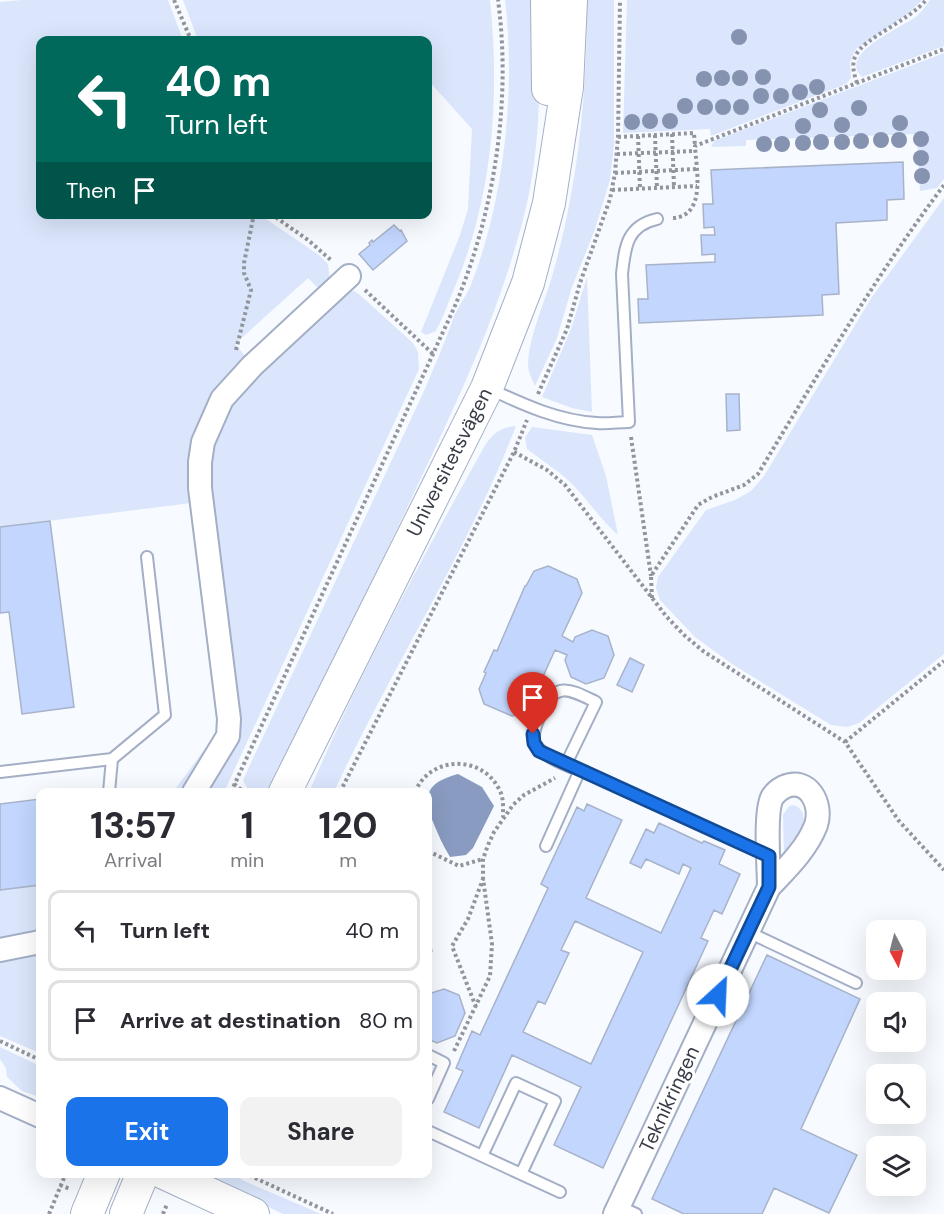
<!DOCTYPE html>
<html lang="en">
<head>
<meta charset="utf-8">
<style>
	:root { --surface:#fff; --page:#f2f2f3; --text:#2b2b33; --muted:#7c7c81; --line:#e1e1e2; --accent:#1a73e8 }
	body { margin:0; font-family:"DM Sans",sans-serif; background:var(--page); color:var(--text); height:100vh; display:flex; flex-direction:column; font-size:22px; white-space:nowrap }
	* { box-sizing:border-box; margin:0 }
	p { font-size:20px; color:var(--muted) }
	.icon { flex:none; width:33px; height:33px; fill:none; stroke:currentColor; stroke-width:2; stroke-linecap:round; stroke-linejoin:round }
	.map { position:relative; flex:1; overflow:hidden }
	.panel { position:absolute; left:36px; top:788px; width:396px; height:390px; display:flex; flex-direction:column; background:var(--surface); border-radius:12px; box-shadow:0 6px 24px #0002 }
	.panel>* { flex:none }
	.banner { position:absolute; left:36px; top:36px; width:396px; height:183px; border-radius:12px; box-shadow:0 6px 24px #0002; background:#00695c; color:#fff; overflow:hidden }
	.needle { width:39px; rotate:173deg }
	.controls { position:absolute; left:866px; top:920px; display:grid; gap:12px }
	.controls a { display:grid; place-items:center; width:60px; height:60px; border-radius:12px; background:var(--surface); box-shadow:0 6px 24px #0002; font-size:30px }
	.pin { position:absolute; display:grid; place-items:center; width:51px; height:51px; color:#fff; margin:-62px -26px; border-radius:50% 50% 50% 0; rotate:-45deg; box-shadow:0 0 6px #0007 }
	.pin .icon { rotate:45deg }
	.me { position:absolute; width:66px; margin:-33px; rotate:25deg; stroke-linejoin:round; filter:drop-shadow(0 0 4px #0008) }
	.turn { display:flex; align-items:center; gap:21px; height:126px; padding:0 30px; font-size:27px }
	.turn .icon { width:78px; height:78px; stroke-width:2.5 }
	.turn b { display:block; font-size:42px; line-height:51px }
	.then { display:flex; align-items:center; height:57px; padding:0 30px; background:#0003; gap:12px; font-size:22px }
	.eta { display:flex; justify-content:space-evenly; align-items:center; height:102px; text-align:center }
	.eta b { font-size:36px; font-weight:700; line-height:42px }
	.primary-button { display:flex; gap:12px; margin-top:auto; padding:12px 30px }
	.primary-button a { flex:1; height:69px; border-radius:12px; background:var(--accent); color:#fff; font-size:24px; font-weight:700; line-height:69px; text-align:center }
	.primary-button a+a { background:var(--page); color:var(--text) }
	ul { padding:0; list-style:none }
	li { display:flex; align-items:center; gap:18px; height:81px; margin:0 12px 9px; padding:0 18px; border:3px solid var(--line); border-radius:12px }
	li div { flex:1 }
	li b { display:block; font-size:22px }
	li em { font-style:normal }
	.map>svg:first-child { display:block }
	.green { fill:#dbe6fc }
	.water { fill:#899bc1 }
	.building { fill:#c2d6fe; stroke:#a8b3c9; stroke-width:1.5; fill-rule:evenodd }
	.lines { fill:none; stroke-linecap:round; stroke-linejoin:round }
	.lane-casing { stroke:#a4afc6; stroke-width:14 }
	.street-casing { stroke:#a4afc6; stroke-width:26 }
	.secondary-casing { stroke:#a4afc6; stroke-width:34 }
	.path { stroke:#92959d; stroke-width:4; stroke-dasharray:3 3; stroke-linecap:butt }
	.lane { stroke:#fff; stroke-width:10 }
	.street { stroke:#fff; stroke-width:22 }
	.secondary { stroke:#fff; stroke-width:32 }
	.tree { fill:#8592b0 }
	.route-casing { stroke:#114b97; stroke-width:15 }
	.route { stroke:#1a73e8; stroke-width:10 }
	.labels { text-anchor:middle; stroke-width:6; stroke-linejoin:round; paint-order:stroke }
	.street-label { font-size:20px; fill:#383c46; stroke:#fff }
</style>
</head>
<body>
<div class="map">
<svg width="944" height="1214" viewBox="0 0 944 1214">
	<rect width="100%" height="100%" fill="#f7faff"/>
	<!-- green -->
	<path class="green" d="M22,0H168L183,40H40V214L260,215L319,255L328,264L330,281L322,292L308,278L235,344L248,359L220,390L191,503L0,527V2Z
		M183,0H490C500,98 493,197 454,289C448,303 443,318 436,331L426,335L421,332L460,235L468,209L472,129L428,80V40H198Z
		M505,0H538C540,68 542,136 527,203C502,311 453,410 406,510C361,604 316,698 271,792H249L243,780L424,391C434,367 445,343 453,319C457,308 465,298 470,287C504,203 516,90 505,0Z
		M587,0H614V145L610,180L594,232L572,287L557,338L535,386C532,379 528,372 528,364C529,338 543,306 551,280C578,189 587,95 587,0Z
		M627,0H922L909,13L856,49L850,63L851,78L846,84L711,136L710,129L623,133Z
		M930,0H944V46L862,77C836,53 905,27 918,15C922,11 926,5 930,0Z
		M944,53V179L937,188L920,191L917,134L746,140V146L711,147L714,141Z
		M944,198V654L859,723L847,727L831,725L732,664L695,637L660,600L656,588L658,577L706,510L735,500L751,491L764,476L872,297Z
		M587,277L592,412L572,408L542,397L571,329Z
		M348,291H354L360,295L413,343L418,352L419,369L224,792H205L226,760L209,474L212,447L225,416L244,389Z
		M516,426C467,553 391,668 334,792H309C360,673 421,560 484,447C492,434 501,427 516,426Z
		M532,427L592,435L606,476L618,535C600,519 588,500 571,483C558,470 542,461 527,449L525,438Z
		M221,727L185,792H173Z
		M794,805C814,814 798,837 792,852L784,855L783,815L789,806Z
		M40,885V932L0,941V890Z
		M40,950V1053L0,1036V957Z
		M0,1047L40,1066V1097L22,1091L7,1077L6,1068L0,1059Z
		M205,1173H233L242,1180L321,1214H283L230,1188Z"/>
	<!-- water -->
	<path class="water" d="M458,774L482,787L494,806L473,848L466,855L450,857C443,846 438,834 433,822C421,793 429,782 458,774Z"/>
	<!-- building -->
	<path class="building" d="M903,162L904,199L887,200V220L836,223L839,294L822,295L823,315L639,323L638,299H648L646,265L715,262V254L702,255L701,235H715L714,227L704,228L703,204H713L711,170Z
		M394,225L400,231L401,230L407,241L373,270L359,254L370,245L369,243L372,240L373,242Z
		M726,394H739L740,430L727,431Z
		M50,521L74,707L22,714L9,612L0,613V527Z
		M548,566L577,579L582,593L562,636L573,642L575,637L592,630L608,636L614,655L604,678L586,684L571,677L565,660L567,655L555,650L527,712L512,716L484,704L479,689L486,673L484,672L494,650L497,651L525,586H526L534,571Z
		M630,658L644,665L632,692L617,685Z
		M40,799V885L0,890V804Z
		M587,804L622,820L586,898L661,933L691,868L683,864L679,874L646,859L641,868L630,863L646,829L654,833L659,823L702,843L704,841L725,850L719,864L740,874L722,914L714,910L701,938L708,941L603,1168L554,1145L581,1087L512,1055L479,1128L444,1112L463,1071L456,1068L472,1031L480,1035L548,888L541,884L577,807L584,811ZM575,921L643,952L591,1064L523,1032L538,1001L545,1004L569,953L561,950Z
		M428,937L432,951L428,961Z
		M767,955L860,999L801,1129L857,1155L829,1213L774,1188L762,1214H684L652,1199Z
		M444,989L459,995L465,1013L455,1036L437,1043L428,1039V994Z"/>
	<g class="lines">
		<defs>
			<path id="lane" d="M490,389C524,405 559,421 597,423C607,424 619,422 629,422L622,274C625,246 627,226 657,219
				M566,764L596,702C571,690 556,680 542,711C537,722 533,731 534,743C546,760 574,768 593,776C651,803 711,829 769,856
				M0,772L112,759L165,715L147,557
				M109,792L112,759
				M546,846L580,770
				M748,932L856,983
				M428,1055L444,1063L428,1099
				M428,1131L560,1192
				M482,1156L516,1083L555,1101L521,1174
				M618,1206L636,1214"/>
			<path id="street" d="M194,792L228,736L229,719L200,488V462L203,442L222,399L252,366L349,276
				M0,950L40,942
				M0,1098L40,1116
				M615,1214L769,887C786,869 807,849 816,825C823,804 808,776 784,787C780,789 776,792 773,796C764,809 769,868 769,887"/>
			<path id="secondary" d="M547,0L548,89
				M285,792L487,388L528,283L549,203L567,87L571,0
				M164,1173L253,1214
				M87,1214L104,1173
				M126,1214L143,1173"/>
		</defs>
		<!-- lane casing -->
		<use href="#lane" class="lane-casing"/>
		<!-- street casing -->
		<use href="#street" class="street-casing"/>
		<!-- secondary casing -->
		<use href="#secondary" class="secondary-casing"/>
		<!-- path -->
		<path class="path" d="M174,0L191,40
			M857,83C854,74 851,64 856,55C864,38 910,20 926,0
			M672,134L674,187
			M655,135L657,188
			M638,136L640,189
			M618,137L694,133L695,146
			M617,154L695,151
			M615,173L696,169
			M612,190L697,186
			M271,214L308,240L332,261
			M673,218C707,216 696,168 695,146L944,49
			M365,290L433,354
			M236,350L251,290L244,273V263L254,214
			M538,394L567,329L580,283L610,199L615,173L618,137L620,0
			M631,437L651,576
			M514,452L547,470L565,485L666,616L684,635L703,651L845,742L899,821L944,870
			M652,598L651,576L698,505L712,497L744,485L758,474C817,376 875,277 944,185
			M845,742L944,661
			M234,784L244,792
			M231,792L433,354C442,333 453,312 461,291C496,201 511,96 498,0
			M340,792L514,452L527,420
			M415,792C430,756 481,754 499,789C504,798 503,807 503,817
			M428,851L459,866L483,859
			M476,1007L452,946L468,919L483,879
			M0,1041L40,1060
			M454,1051L490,976L492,944L483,878V859L488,845L494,832L513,805L524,795L555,778
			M244,1173L333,1214
			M60,1185L70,1189
			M49,1214L66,1173
			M163,1214L167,1204"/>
		<!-- lane -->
		<use href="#lane" class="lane"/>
		<!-- street -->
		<use href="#street" class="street"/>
		<!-- secondary -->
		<use href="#secondary" class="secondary"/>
	</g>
	<!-- trees -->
	<g class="tree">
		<circle cx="739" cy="37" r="8"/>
		<circle cx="763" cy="77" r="8"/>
		<circle cx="722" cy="78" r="8"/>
		<circle cx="740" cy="78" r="8"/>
		<circle cx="704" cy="79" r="8"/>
		<circle cx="817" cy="87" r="8"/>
		<circle cx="800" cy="92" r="8"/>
		<circle cx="761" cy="96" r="8"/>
		<circle cx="781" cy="96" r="8"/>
		<circle cx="685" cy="106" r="8"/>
		<circle cx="705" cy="107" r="8"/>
		<circle cx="723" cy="107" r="8"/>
		<circle cx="741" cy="107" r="8"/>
		<circle cx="859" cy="108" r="8"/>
		<circle cx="820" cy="110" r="8"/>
		<circle cx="650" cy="121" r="8"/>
		<circle cx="670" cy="121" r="8"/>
		<circle cx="632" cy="122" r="8"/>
		<circle cx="900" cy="123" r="8"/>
		<circle cx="842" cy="125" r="8"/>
		<circle cx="803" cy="126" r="8"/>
		<circle cx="921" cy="139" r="8"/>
		<circle cx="881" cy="140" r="8"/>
		<circle cx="899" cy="140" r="8"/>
		<circle cx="861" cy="141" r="8"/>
		<circle cx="821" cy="142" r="8"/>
		<circle cx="842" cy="142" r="8"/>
		<circle cx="803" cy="143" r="8"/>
		<circle cx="764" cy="144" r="8"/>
		<circle cx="782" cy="144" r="8"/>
		<circle cx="921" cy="158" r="8"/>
		<circle cx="922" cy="176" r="8"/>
	</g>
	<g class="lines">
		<defs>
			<path id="route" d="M533,734L534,743L539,751L769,856V887L718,995"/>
		</defs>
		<!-- route casing -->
		<use href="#route" class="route-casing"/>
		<!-- route -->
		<use href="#route" class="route"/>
	</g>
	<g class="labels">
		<!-- street labels -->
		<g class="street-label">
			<text transform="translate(449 462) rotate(-63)" y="7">Universitetsvägen</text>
			<text transform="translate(669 1099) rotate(-65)" y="7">Teknikringen</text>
		</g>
	</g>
</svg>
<div class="controls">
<a><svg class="needle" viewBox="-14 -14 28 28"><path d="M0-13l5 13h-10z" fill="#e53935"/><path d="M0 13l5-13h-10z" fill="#7c7c81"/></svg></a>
<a><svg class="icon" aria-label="sound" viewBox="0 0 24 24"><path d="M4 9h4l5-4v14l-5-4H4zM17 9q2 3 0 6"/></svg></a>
<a><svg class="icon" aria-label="search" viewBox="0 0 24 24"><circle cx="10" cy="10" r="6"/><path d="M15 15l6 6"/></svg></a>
<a><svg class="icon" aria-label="layers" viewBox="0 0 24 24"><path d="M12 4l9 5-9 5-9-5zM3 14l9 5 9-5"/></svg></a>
</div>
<div class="pin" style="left:533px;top:734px;background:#d93025"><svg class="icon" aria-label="arrive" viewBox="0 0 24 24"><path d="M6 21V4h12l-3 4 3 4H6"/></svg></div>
<svg class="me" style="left:718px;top:995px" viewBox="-20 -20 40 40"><circle r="19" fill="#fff"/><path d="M0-13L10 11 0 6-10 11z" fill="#1a73e8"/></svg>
<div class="banner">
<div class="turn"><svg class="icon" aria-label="left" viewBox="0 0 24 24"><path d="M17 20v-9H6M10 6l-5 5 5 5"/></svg><div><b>40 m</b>Turn left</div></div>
<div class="then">Then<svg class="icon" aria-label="arrive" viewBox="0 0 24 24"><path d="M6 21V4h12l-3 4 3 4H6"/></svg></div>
</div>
<section class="panel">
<div class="eta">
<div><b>13:57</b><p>Arrival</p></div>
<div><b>1</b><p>min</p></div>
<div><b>120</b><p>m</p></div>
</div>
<ul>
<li><svg class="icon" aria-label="left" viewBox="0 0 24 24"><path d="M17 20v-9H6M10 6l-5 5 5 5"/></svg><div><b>Turn left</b></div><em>40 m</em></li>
<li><svg class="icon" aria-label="arrive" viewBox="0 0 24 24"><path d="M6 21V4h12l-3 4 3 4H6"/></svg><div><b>Arrive at destination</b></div><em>80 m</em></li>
</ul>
<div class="primary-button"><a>Exit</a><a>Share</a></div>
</section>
</div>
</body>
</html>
